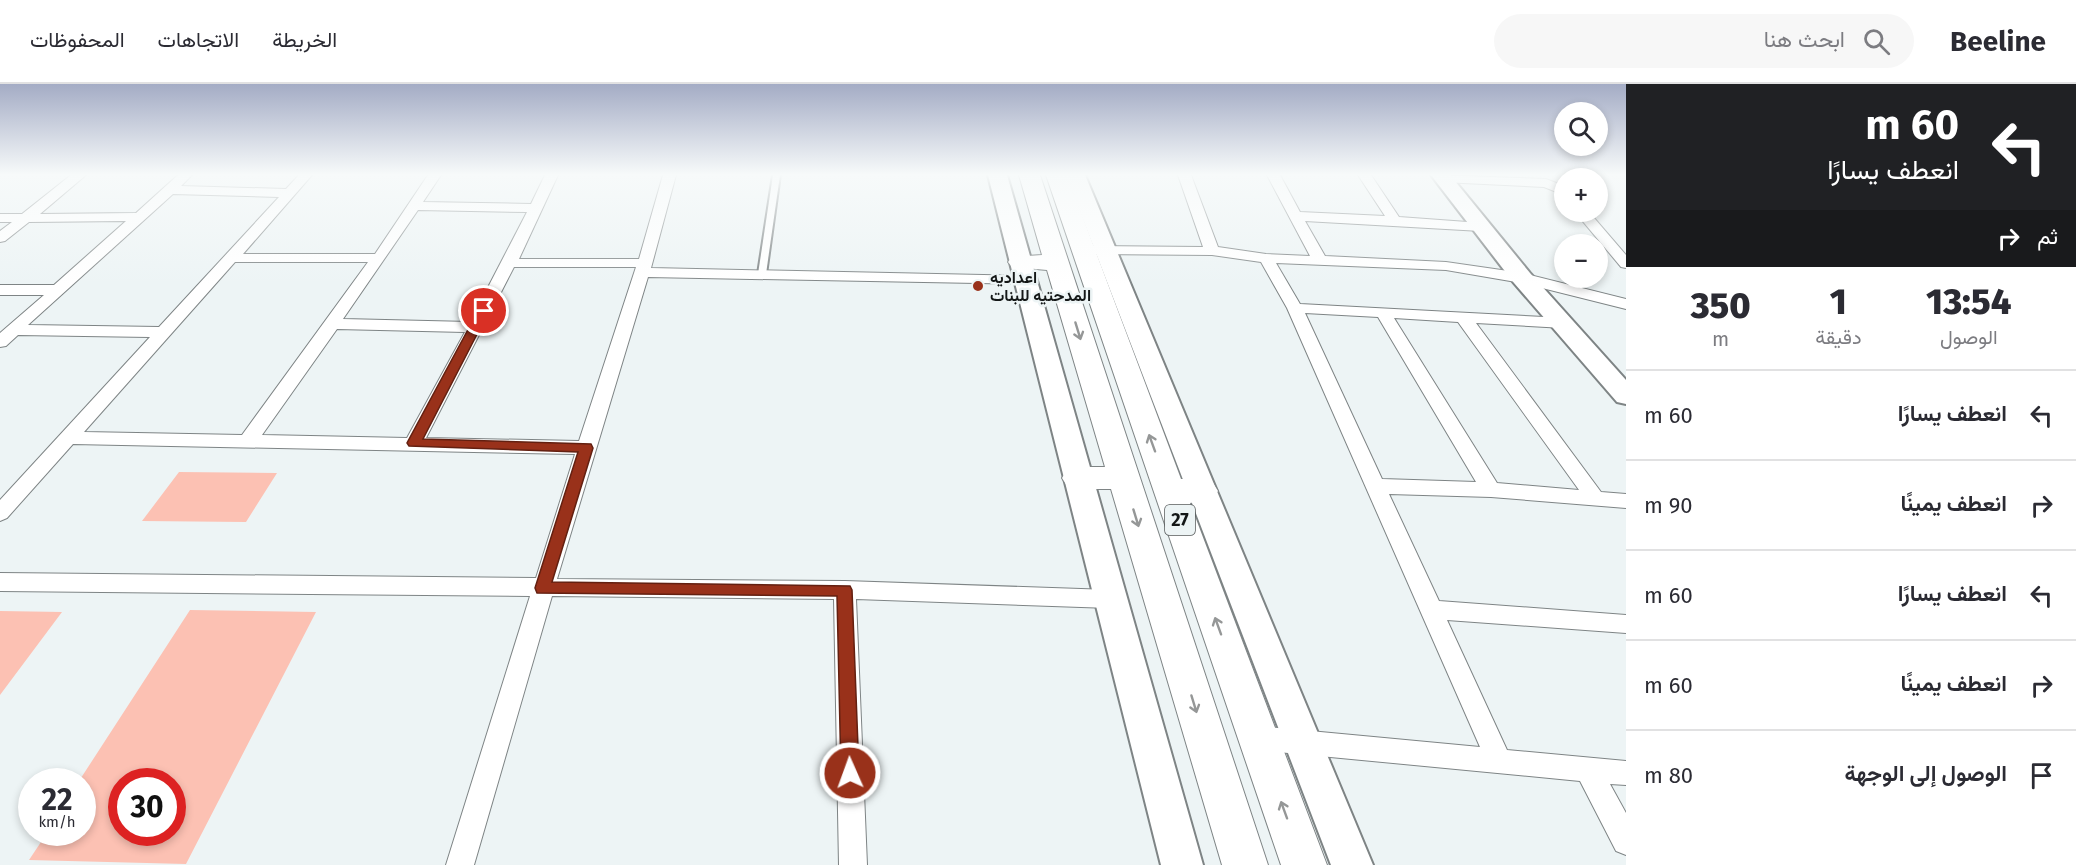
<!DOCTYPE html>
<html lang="ar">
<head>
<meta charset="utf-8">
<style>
	:root { --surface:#fff; --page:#f7f7f7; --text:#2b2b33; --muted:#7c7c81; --line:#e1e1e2 }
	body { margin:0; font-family:"Fira Sans",Vazirmatn,sans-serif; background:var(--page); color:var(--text); direction:rtl; height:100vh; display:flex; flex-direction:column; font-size:22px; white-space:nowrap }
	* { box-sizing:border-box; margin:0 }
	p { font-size:20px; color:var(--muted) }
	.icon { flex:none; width:33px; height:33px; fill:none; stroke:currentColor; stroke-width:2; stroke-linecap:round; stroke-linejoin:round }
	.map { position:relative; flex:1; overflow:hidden; direction:ltr }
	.details { display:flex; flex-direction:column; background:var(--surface); width:450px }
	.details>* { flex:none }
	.banner { background:#202124; color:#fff; overflow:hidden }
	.fabs { position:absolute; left:1554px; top:18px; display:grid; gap:12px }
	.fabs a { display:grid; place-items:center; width:54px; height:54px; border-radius:50%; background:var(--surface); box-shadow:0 3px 9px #0003; font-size:30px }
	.speed { position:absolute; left:18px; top:684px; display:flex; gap:12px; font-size:30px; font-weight:700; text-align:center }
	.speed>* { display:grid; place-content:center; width:78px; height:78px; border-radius:50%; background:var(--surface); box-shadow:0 3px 9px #0003; line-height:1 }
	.speed small { font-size:15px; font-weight:400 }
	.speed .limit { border:9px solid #d22; background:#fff; color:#111 }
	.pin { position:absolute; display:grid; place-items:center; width:51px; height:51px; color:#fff; margin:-26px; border:3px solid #fff; border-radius:50%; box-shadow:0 2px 6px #0007 }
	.me { position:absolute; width:66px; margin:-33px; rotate:358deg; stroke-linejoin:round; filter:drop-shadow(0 0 4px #0008) }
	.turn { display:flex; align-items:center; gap:21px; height:126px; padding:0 18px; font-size:27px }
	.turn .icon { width:78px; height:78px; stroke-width:2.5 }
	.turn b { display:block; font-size:42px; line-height:51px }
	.then { display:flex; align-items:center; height:57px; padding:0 18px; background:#0003; gap:12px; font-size:22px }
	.eta { display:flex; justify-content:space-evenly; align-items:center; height:102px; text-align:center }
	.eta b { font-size:36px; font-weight:800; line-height:42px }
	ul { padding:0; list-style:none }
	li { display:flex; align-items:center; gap:18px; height:90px; padding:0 18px; border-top:2px solid var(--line) }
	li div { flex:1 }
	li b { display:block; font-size:22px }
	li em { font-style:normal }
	header { display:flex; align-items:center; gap:36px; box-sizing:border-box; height:84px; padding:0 30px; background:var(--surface); border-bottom:2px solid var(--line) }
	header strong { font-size:28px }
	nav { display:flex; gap:33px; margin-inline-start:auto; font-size:21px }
	.search { width:420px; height:54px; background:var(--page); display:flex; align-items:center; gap:15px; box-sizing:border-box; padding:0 21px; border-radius:33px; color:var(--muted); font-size:22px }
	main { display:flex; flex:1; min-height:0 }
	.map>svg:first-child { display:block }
	.green { fill:#fcc1b3; fill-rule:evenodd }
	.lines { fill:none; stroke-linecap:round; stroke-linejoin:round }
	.lane-casing { stroke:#7e8485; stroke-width:4 }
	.street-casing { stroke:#7e8485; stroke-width:2 }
	.secondary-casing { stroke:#7e8485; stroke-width:4 }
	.primary-casing { stroke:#7e8485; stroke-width:2 }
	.lane { fill:#fff; fill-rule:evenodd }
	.street { fill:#fff; fill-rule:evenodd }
	.secondary { fill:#fff; fill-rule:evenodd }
	.primary { fill:#fff; fill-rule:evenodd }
	.oneway { stroke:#959797 }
	.route { fill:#99311a; stroke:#632011; stroke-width:1.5 }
	.poi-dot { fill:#99311a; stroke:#edf4f5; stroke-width:2 }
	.labels { text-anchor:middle; stroke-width:5; stroke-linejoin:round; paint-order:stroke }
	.far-poi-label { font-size:16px; font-weight:bold; fill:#141717; stroke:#edf4f5; text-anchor:start }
	.shield { fill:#edf4f5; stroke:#55595a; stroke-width:1.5 }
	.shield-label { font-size:18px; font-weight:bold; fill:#141717 }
</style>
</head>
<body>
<header>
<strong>Beeline</strong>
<div class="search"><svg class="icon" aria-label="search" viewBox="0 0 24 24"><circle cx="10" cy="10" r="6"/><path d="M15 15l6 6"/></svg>ابحث هنا</div>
<nav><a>الخريطة</a><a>الاتجاهات</a><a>المحفوظات</a></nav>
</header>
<main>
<section class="details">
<div class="banner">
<div class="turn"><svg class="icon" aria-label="left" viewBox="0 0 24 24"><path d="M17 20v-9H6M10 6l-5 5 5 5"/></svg><div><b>60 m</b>انعطف يسارًا</div></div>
<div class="then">ثم<svg class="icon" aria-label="right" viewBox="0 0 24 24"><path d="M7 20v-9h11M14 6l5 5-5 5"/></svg></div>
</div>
<div class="eta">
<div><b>13:54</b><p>الوصول</p></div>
<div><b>1</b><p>دقيقة</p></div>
<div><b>350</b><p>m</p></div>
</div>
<ul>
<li><svg class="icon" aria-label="left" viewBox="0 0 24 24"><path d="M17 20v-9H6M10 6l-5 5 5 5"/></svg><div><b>انعطف يسارًا</b></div><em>60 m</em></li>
<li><svg class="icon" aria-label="right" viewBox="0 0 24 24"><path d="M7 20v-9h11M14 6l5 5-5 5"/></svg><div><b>انعطف يمينًا</b></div><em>90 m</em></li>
<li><svg class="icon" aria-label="left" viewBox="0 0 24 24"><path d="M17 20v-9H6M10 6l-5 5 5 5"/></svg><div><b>انعطف يسارًا</b></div><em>60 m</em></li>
<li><svg class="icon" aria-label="right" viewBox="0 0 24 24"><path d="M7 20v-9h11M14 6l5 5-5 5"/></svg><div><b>انعطف يمينًا</b></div><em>60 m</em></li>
<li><svg class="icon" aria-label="arrive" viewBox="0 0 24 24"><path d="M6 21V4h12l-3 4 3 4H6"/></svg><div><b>الوصول إلى الوجهة</b></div><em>80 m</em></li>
</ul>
</section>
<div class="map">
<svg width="1626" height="781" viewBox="0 0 1626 781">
	<rect width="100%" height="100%" fill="#edf4f5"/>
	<!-- green -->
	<path class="green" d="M179,388L277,389L246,438L142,437Z
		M190,526L316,528L186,780L29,776L47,749L82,748V698L79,697ZM122,698H172V748H122Z
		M0,527L62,528L0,611Z"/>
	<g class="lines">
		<defs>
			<path id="lane" d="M773,91H780L766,190L762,192L758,190Z"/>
			<path id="street" d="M71,91H86L40,130L136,129L178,91H192L181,102L286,105L299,91H312L243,170H375L428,91H441L423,118L531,120L545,91H558L519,175H639L663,91H676L651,184L1030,192L1033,195L1030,198L1025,200L648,193L557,495L845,497L1110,506L1118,509L1121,515L1118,521L1110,524L856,515L867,781H839L834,515L552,512L474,781H446L530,512L0,507V489L536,494L575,370L73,360L7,434L0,437V416L150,253L18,251L6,262L0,263V249L44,211H0V201H54L126,137L29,138L5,157L0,158V147L12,138H0V130H22ZM173,110L279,113L159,243L28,241ZM418,126L527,128L470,238L343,235ZM235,178H368L242,351L84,348ZM514,183H636L579,357L426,354ZM337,245L465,248L407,354L262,351Z
				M1178,91H1191L1218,163L1266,170L1310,172L1267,91H1280L1300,128L1385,132L1358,91H1371L1399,133L1481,139L1488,143L1481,147L1305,137L1325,172L1446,178L1522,189L1626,215V225L1522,199L1446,186L1276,179L1300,220L1564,234L1572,239L1564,244L1476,239L1601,408L1626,410V424L1491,413L1389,410L1439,517L1626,531V549L1447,536L1507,666L1626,677V701L1610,700L1626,729V771L1616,767L1580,697L1258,666L1249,662L1245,654L1249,646L1258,642L1480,663L1287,224L1261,178L1212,171L1092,170L1085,166L1092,162L1203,163ZM1305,229L1378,233L1476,398L1382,395ZM1394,234L1458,238L1579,406L1497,399Z
				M1437,91L1546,95L1564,102V111L1544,103L1442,98L1437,97L1436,94Z
				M1575,128H1589L1626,171V184L1621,183Z"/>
			<path id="secondary" d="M988,91H1007L1203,781H1161Z
				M1066,91H1085L1373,781H1331Z
				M1431,91H1450L1530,189L1626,296V320L1617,318L1514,199Z"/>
			<path id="primary" d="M1019,91H1040L1268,781H1222L1111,405H1078L1067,402L1062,394L1067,386L1078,383H1105L1047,186L1012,183L1008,178L1012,173L1042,171Z
				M1046,91H1067L1181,395H1202L1213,399L1218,407L1213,415L1190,419L1327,781H1281Z"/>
		</defs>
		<!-- lane casing -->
		<use href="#lane" class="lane-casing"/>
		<!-- street casing -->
		<use href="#street" class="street-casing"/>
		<!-- secondary casing -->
		<use href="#secondary" class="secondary-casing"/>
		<!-- primary casing -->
		<use href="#primary" class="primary-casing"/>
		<!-- lane -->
		<use href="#lane" class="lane"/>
		<!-- street -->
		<use href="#street" class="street"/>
		<!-- secondary -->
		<use href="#secondary" class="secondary"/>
		<!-- primary -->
		<use href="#primary" class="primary"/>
	</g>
	<!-- one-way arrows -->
	<defs><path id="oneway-shaft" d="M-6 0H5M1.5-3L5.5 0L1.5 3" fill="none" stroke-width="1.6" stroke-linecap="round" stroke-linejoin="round" transform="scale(1.5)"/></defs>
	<g class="oneway">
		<use href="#oneway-shaft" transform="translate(1078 247) rotate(73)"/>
		<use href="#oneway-shaft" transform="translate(1152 359) rotate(-110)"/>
		<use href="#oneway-shaft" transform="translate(1136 434) rotate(73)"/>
		<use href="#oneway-shaft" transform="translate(1218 542) rotate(-110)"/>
		<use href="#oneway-shaft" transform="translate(1194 620) rotate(73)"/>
		<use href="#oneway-shaft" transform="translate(1284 726) rotate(-110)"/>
	</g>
	<!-- sky -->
	<linearGradient id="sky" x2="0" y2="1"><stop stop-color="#a4acc5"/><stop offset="0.45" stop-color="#f7fafa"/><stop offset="1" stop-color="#f7fafa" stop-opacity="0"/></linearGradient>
	<rect width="1626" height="201" fill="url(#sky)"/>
	<!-- route -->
	<path class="route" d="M484,224L489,227L423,355L591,360L593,364L552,498L850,502L852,506L859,689L857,696L850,698L844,696L841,689L837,512L537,509L535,504L578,368L409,362L407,359L478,227Z"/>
	<!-- markers -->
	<circle class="poi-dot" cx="978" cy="202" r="6"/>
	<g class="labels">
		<!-- far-poi labels -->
		<g class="far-poi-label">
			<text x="990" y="199">اعداديه<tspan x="990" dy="18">المدحتيه للبنات</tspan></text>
		</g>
		<!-- shield labels -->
		<rect class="shield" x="1165" y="421" width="30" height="30" rx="4.5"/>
		<g class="shield-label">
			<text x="1180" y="442">27</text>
		</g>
	</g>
</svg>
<div class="fabs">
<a><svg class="icon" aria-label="search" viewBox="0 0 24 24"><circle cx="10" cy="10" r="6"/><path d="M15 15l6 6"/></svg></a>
<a>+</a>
<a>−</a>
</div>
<div class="speed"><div>22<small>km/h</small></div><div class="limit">30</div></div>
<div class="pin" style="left:484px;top:227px;background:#d93025"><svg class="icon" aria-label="arrive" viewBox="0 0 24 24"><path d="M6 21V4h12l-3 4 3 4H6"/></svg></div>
<svg class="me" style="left:850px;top:689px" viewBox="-20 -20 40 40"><circle r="17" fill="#99311a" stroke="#fff" stroke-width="3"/><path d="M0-11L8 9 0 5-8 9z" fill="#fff"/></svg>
</div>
</main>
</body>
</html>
